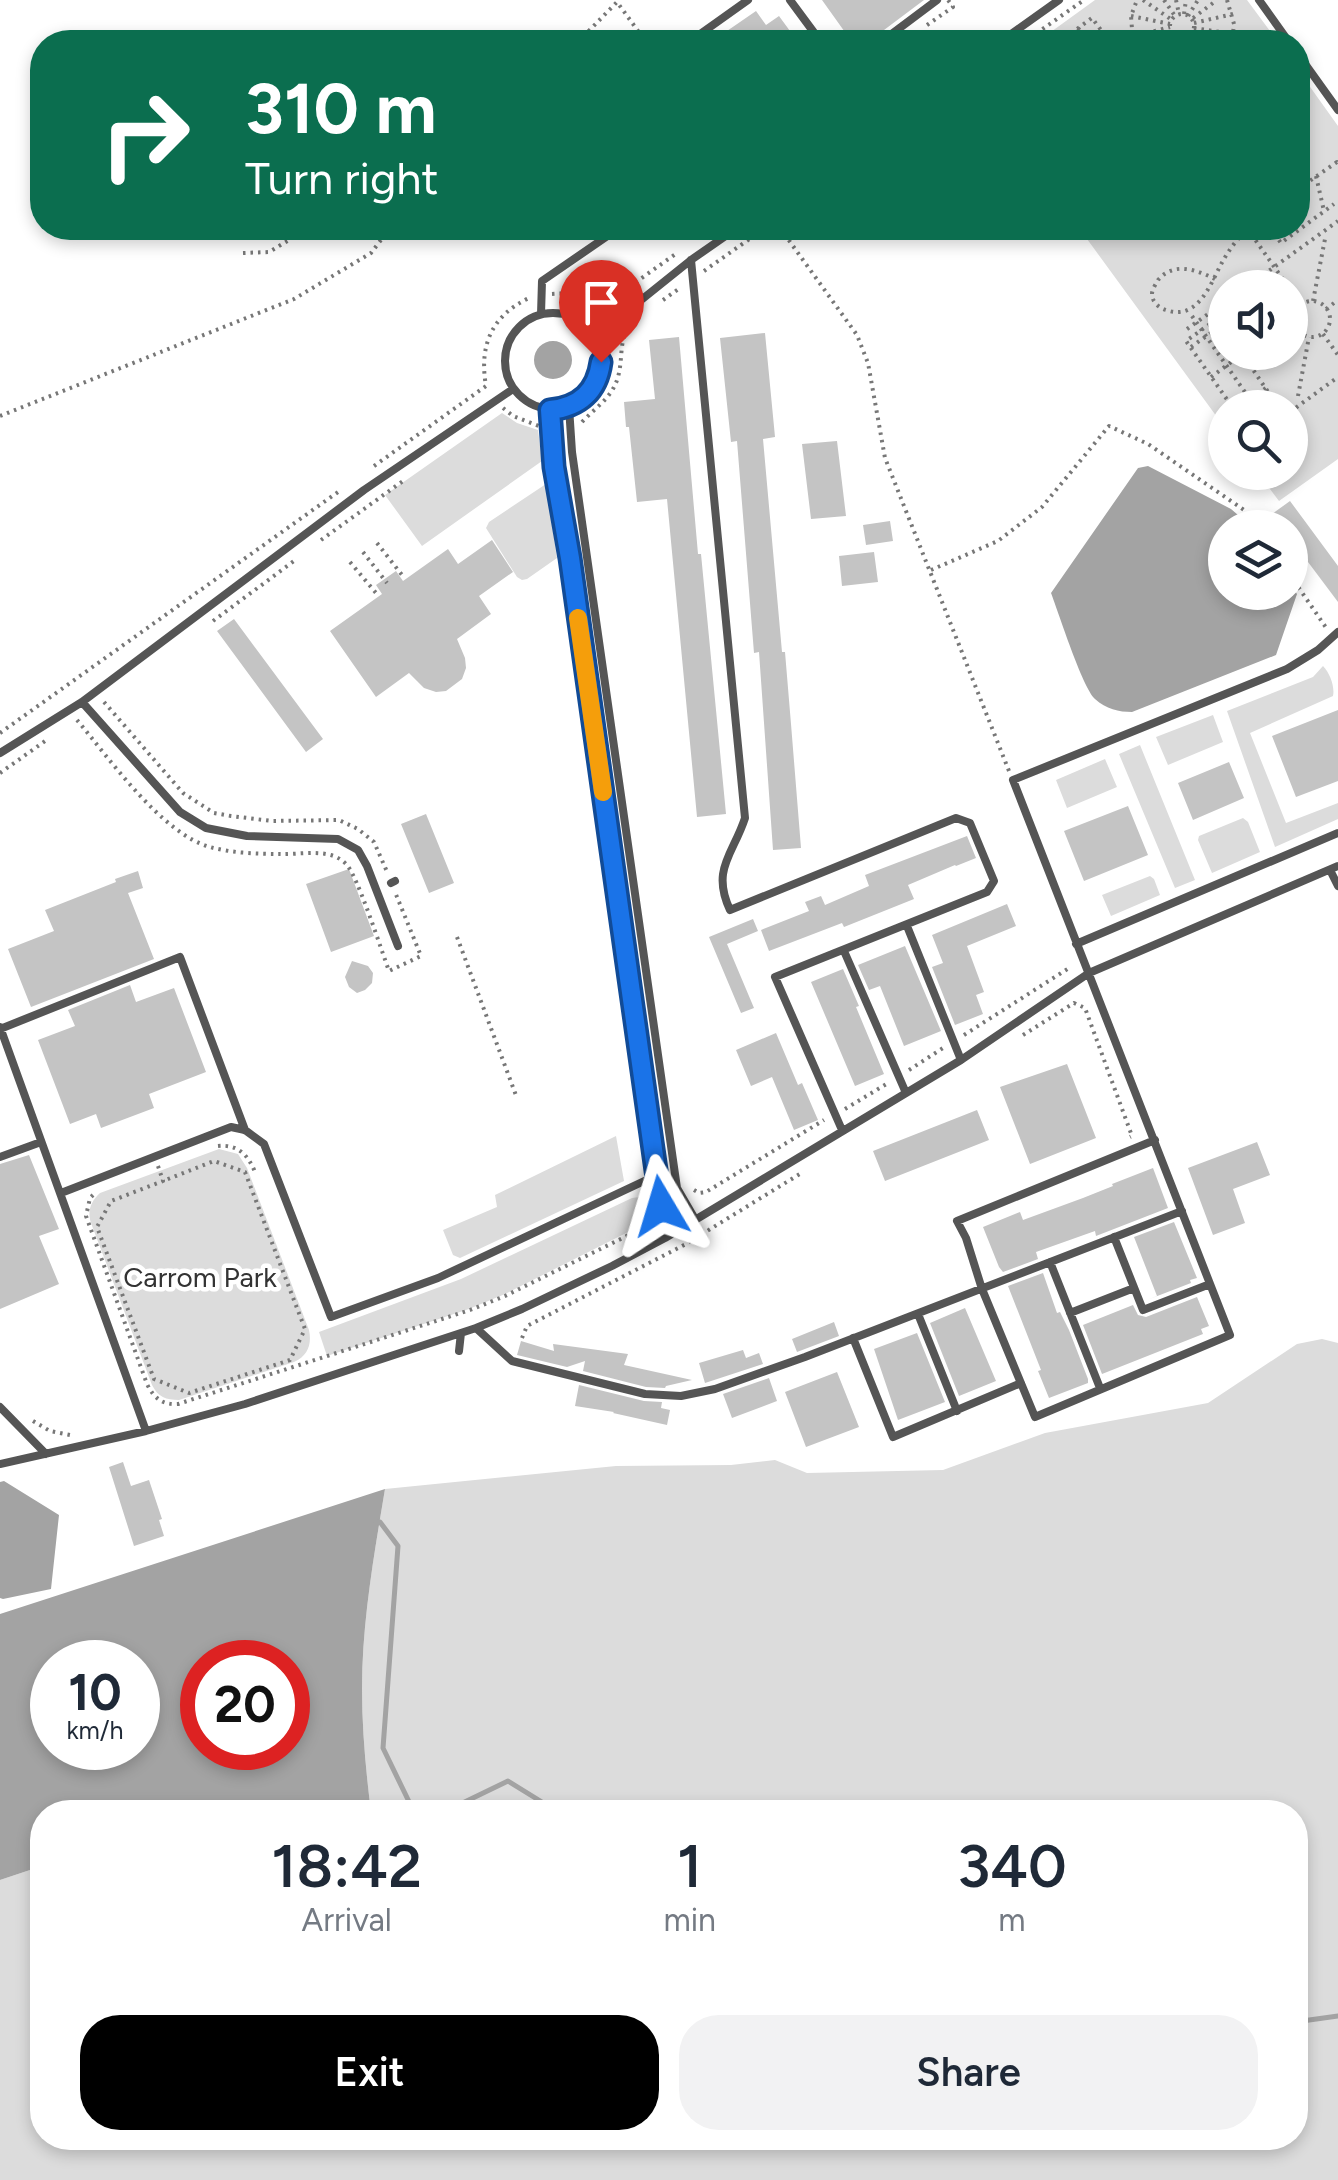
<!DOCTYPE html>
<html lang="en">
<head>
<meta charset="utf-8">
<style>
	:root { --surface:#fff; --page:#f2f2f3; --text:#1f2937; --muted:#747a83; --accent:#000 }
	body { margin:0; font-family:Figtree,sans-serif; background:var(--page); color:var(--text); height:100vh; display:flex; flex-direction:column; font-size:38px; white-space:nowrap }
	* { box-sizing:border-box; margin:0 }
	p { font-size:32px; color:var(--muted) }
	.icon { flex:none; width:55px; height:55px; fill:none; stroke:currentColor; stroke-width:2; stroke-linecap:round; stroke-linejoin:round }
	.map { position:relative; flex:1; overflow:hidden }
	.drawer { position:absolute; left:30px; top:1800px; width:1278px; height:350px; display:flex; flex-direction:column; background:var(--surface); border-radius:40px; box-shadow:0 5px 15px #0003 }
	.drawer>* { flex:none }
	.top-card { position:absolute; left:30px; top:30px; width:1280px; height:210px; border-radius:40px; box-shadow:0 5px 15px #0003; background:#0b6e4f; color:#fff; overflow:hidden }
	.buttons { position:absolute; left:1208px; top:270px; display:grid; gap:20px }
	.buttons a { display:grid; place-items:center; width:100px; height:100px; border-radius:50%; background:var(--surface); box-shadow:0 5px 15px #0003; font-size:50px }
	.speed { position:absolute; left:30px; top:1640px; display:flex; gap:20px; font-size:50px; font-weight:700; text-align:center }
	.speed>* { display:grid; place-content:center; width:130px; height:130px; border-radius:50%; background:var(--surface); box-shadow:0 5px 15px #0003; line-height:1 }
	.speed small { font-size:25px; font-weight:400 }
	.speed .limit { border:15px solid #d22; background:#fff; color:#111 }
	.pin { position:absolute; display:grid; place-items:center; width:85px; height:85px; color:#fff; margin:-102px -42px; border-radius:50% 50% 50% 0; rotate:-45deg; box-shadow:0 0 10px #0007 }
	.pin .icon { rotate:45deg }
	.me { position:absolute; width:110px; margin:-55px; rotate:353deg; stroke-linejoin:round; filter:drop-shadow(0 0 8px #0008) }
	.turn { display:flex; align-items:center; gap:35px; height:210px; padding:0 50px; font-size:45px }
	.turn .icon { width:130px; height:130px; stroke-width:2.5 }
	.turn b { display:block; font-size:70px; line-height:85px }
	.eta { display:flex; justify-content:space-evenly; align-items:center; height:170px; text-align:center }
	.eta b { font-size:60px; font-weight:600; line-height:70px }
	.button { display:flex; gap:20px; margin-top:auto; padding:20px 50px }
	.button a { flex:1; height:115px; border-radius:40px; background:var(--accent); color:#fff; font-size:40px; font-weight:600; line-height:115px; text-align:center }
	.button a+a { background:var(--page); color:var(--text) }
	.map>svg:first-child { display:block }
	.green { fill:#dcdcdc; fill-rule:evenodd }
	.water { fill:#a3a3a3; fill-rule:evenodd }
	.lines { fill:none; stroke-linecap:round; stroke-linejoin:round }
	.stream { stroke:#a3a3a3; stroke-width:5 }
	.building { fill:#c4c4c4 }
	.path { stroke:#777; stroke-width:4; stroke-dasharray:2.5 5; stroke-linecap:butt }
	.lane { stroke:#555; stroke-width:8 }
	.path-bridge { stroke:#777; stroke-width:4; stroke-dasharray:2.5 5; stroke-linecap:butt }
	.route-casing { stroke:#114b97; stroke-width:25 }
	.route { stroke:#1a73e8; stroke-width:18 }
	.slow { stroke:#f59e0b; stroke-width:18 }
	.labels { text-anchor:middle; stroke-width:9; stroke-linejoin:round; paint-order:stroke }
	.park-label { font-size:28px; fill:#333; stroke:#fff }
</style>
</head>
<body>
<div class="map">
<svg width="1338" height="2180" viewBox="0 0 1338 2180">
	<rect width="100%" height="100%" fill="#fff"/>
	<!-- green -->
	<path class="green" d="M1095,0H1247L1278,42H1037Z
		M1298,70L1338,126V459L1279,501L1258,473L1290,472V408H1225V428L1079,228H1298ZM1225,288H1290V352H1225Z
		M502,413L517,423L538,430L542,461L422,546L385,495Z
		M546,484L557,558L527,579L522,580L517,577L486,528L489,522Z
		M1323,666C1330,673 1335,687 1333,696L1250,733L1286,823L1338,803V819L1275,847L1227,711L1313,677Z
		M1213,715L1223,742L1168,765L1156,737Z
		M1140,745L1195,880L1175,888L1119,754Z
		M1105,759L1117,787L1067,808L1056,780Z
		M1243,818L1248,822L1260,852L1212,873L1198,840L1199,836Z
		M1150,876L1154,879L1160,895L1111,916L1102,895Z
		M616,1136L624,1181L460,1258L453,1255L443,1230L497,1207L495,1195Z
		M219,1149L238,1154L247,1168L309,1330C312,1344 308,1356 294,1362L179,1400C166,1400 158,1397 152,1385L91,1223C87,1211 91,1201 100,1193Z
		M647,1196L649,1216L640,1226L505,1294L469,1309L327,1356L319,1332L461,1279L632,1198Z
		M1322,1339L1338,1343V2180H0V1880L42,1866V2138H1295V1812H371C366,1772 362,1730 362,1689C362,1622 374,1555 385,1489L616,1466L731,1465L775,1460L807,1473L943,1470L1045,1433L1208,1403L1297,1344Z"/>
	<!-- water -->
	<path class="water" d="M534 360a19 19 0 1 1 38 0a19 19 0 1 1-38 0Z
		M1148,466L1231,509L1238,515L1245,527L1225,528V592H1290V585L1297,594L1276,655L1132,712C1119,712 1106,709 1095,699C1082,686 1059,614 1051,593L1138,468Z
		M4,1481L59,1515L51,1589L3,1599L0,1598V1482Z
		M385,1489C374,1555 362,1622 362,1689C362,1730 366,1772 371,1812H42V1866L0,1880V1614ZM138,1662V1748H52V1662ZM288,1662V1748H202V1662Z"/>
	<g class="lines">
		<!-- stream -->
		<path class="stream" d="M376,1523L380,1522L398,1546L383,1748L414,1812
			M444,1812L508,1781L558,1812
			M1295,2022L1338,2016"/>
	</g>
	<!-- building -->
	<path class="building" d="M822,0H924L868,42H852Z
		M756,11L766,25L779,16L798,42H711Z
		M765,333L775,437L763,439L782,652H785L791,724L801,848L773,850L759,652L754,653L737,441L731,442L720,338Z
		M679,337L698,554H701L726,814L697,817L667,499L637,502L629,427H626L624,402L655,399L649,340Z
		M837,441L846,516L811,519L802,444Z
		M1290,501L1338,566V602L1290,538V528H1282L1272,514Z
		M890,521L893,541L866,545L863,525Z
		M492,540L513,572L479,596L491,614L457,639L465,658L466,668L462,679L446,691L436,692L424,688L409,673L376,697L330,631L382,594L376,585L396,571L403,581L448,549L458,564Z
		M874,552L878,582L842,586L839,556Z
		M234,619L323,739L306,752L217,631Z
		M1338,710V781L1296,797L1272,736Z
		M1229,762L1244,798L1193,820L1178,783Z
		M1128,806L1148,855L1084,881L1064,831Z
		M426,814L454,883L429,893L401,824Z
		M967,836L976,858L956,866L955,865L908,885L914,899L844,927L842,923L769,951L761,930L809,911L805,902L821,896L825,905L869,886L865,875Z
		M349,869L374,936L331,952L306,884Z
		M138,871L143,888L128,893L154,959L31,1007L8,949L54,931L45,910L116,882L115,879Z
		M1007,904L1016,926L967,946L984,992L976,995L983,1014L955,1025L932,967L943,963L932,935Z
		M753,919L758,931L727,944L754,1008L741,1013L709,937Z
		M905,946L941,1031L904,1046L880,986L869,990L858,965Z
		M352,961L368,966L373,973L372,983L365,990L357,993L349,987L345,977Z
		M843,969L859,1006L856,1007L884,1074L855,1086L811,982Z
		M130,985L136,1002L174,988L206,1072L149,1094L154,1108L101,1128L96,1114L70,1124L38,1040L75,1026L68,1010Z
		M776,1033L798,1085L802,1083L818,1120L794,1130L772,1077L751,1086L736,1050Z
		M1067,1064L1096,1138L1030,1164L1000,1087Z
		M977,1110L989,1140L885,1181L873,1151Z
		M1257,1142L1270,1175L1233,1189L1245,1223L1213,1235L1188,1168Z
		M29,1155L59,1229L39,1236L59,1284L0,1309V1164Z
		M1153,1168L1168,1208L1096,1236L1095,1231L1036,1252L1038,1259L1003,1272L999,1267L983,1227L1020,1212L1023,1220L1083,1198L1113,1186L1112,1184Z
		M1174,1222L1197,1278L1190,1280L1191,1283L1147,1300L1157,1296L1134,1237Z
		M1043,1273L1057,1313L1060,1312L1069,1330L1088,1379V1383L1049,1398L1038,1371L1041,1370L1008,1286Z
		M1197,1297L1209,1326L1201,1329L1203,1334L1102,1374L1083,1325L1133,1305L1138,1315L1146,1317Z
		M965,1308L996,1381L959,1396L930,1323Z
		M834,1322L839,1336L797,1352L792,1339Z
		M917,1333L945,1402L898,1420L874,1349Z
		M521,1341L554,1351L553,1344L628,1354L624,1365L692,1380L666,1386L665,1388L646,1387L583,1371L585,1361L567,1367L517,1355Z
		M743,1350L746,1358L759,1353L763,1364L705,1383L699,1363Z
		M837,1372L859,1427L806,1447L785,1392Z
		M769,1378L777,1401L732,1418L723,1394Z
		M579,1385L644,1401L662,1402L661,1408L670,1410L667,1425L613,1413L614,1412L575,1406Z
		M123,1462L131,1486L149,1480L162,1519L159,1520L164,1536L134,1546L109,1467Z"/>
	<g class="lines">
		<!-- path -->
		<path class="path" d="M1143,0L1172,20
			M1164,0L1175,16
			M1176,0L1179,14
			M1227,0L1234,24L1232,42
			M1184,14L1186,0
			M1170 26a12 12 0 1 1 24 0a12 12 0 1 1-24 0Z
			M1131,16L1170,24
			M1188,16L1198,0
			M1193,18L1217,0
			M1194,23L1233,14
			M927,25L953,7L948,0
			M1078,28L1089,42L1102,32
			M1194,28L1233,34
			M1192,32L1210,42
			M1132,37L1170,27
			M578,42L617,2L641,35L638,42
			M977,42L989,34
			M1024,42L1084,0
			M1059,42L1092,18L1110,42
			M1133,42L1131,16L1137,0
			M1158,42L1172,32
			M1316,176L1324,211
			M1298,189L1337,162L1338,164
			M780,228L857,335L868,363L885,458L1009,771
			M1247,228L1289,288
			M1270,228L1281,243L1334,204
			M630,236L642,228
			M243,253L269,252L309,228
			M704,271L765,228
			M1215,279C1197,270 1174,261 1158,280C1156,284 1152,289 1152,294C1152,302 1159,308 1166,310C1200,322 1212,279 1224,259C1231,247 1238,238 1248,229
			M1290,288L1301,305
			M552,294L569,293L602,301L612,299L677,253
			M663,300L680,288
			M1313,301L1325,239
			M1294 319a18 18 0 1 1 36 0a18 18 0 1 1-36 0Z
			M1326,309L1338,300
			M1192,316L1256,408
			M1225,330L1217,319L1186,341L1233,408
			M1323,334L1338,355
			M1191,347L1222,325
			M1241,352L1279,408
			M1211,377L1242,354
			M1298,396L1309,337
			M503,408L513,416L539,426
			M1240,408L1266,388
			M1290,412L1338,377
			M0,416L294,299L371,253L390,228
			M582,422C596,407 612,398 618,377C623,359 619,343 628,327
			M374,466L486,386C479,346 491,316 529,298
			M321,540L403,481
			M377,543L402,575L400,577
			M363,552L387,583
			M350,562L376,593L379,591
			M931,570L998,541L1042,507L1109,426L1148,444L1247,512L1258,528
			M1290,575L1327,629
			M213,621L294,561
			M104,702L183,793L214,813L231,816L272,821L339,820L358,829L374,842L388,874
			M77,720C109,758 162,834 210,847C231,853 258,854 279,854C301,855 330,847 346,864C357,874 382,952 389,971L421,956L395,892
			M0,733L338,492
			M0,773L48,739
			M457,937L517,1098
			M964,1035L1069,968
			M1023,1035L1074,1003L1085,1008L1132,1136L1130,1137
			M909,1070L943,1048
			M845,1109L888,1083
			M218,1146C238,1144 248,1155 255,1172
			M158,1166L163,1181L111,1201L97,1227L154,1379L189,1393L290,1360L305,1329L245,1172L214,1161L163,1181
			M694,1190L699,1193L706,1192L824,1120
			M93,1195L90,1198L86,1216L147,1384C154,1398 162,1405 178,1404L470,1310L505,1296L647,1226L649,1221
			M522,1338L527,1326L686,1244L803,1172
			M33,1421L50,1431L70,1435"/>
		<!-- lane -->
		<path class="lane" d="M790,0L821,42
			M1259,0L1289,42
			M689,42L748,0
			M881,42L937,0
			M1000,42L1059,0
			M1298,54L1338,110
			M429,229L431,228
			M691,260L745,818C733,855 711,869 730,910L956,818L970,823L994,881L987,892L775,977L842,1130
			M505 361a48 48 0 1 1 96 0a48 48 0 1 1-96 0Z
			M541,314L542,281L619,228
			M595,337L691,260L737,228
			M569,407L572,452L677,1188L695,1219
			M551,410L554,467L570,557L665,1238
			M82,702L180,812L206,828L247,836L338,839L358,850L367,866L398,946
			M0,753L82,702L364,490L513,389
			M1330,870L1338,886
			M391,883L395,881
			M907,926L961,1060
			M1076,944L1338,833
			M844,951L906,1093
			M0,1027L146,1431
			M0,1029L180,957L245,1130
			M1155,1140L957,1221L966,1238L982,1289L1035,1417L1230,1335L1013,780L1287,669L1318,650L1338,632
			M0,1157L41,1142
			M61,1193L231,1127L245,1130L264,1144L331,1317L438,1278L657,1175
			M1114,1237L1143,1310L1210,1284
			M1050,1262L1100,1388
			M1070,1313L1134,1288
			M918,1314L957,1411
			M476,1328L512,1361L645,1394L681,1396L715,1389L805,1357L1182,1211
			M853,1338L893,1437L1021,1383
			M459,1351L461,1333
			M0,1407L46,1454
			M0,1464L146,1431L245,1404L476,1328L522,1309L612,1266L665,1238L961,1060L1089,973L1338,866"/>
		<!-- path-bridge -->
		<path class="path-bridge" d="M1245,288L1338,221
			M1187,329L1225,302"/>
	</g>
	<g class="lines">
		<defs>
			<path id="route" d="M601,362C597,391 580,407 550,410L554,467L570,558L661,1206"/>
		</defs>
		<!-- route casing -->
		<use href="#route" class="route-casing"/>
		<!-- route -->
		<use href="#route" class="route"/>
		<!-- slow -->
		<path class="slow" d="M578,618L603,792"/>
	</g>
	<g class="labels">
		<!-- park labels -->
		<g class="park-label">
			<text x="200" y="1287">Carrom Park</text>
		</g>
	</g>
</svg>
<div class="buttons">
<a><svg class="icon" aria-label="sound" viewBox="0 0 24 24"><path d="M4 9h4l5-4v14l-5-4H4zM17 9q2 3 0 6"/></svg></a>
<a><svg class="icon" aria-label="search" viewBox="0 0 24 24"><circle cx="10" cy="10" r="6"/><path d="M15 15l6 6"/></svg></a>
<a><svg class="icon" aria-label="layers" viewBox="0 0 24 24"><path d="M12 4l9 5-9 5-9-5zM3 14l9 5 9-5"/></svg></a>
</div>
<div class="speed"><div>10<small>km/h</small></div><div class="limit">20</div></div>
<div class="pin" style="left:601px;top:362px;background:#d93025"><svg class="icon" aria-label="arrive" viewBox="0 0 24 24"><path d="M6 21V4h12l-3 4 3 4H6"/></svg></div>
<svg class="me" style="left:661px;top:1206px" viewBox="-20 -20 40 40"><path d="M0-17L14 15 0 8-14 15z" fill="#1a73e8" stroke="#fff" stroke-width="4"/></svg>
<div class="top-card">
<div class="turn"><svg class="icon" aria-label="right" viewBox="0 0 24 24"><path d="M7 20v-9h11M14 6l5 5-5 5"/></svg><div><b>310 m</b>Turn right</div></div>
</div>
<section class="drawer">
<div class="eta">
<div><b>18:42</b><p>Arrival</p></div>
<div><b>1</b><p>min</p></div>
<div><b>340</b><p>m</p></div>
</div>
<div class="button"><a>Exit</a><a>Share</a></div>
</section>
</div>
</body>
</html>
